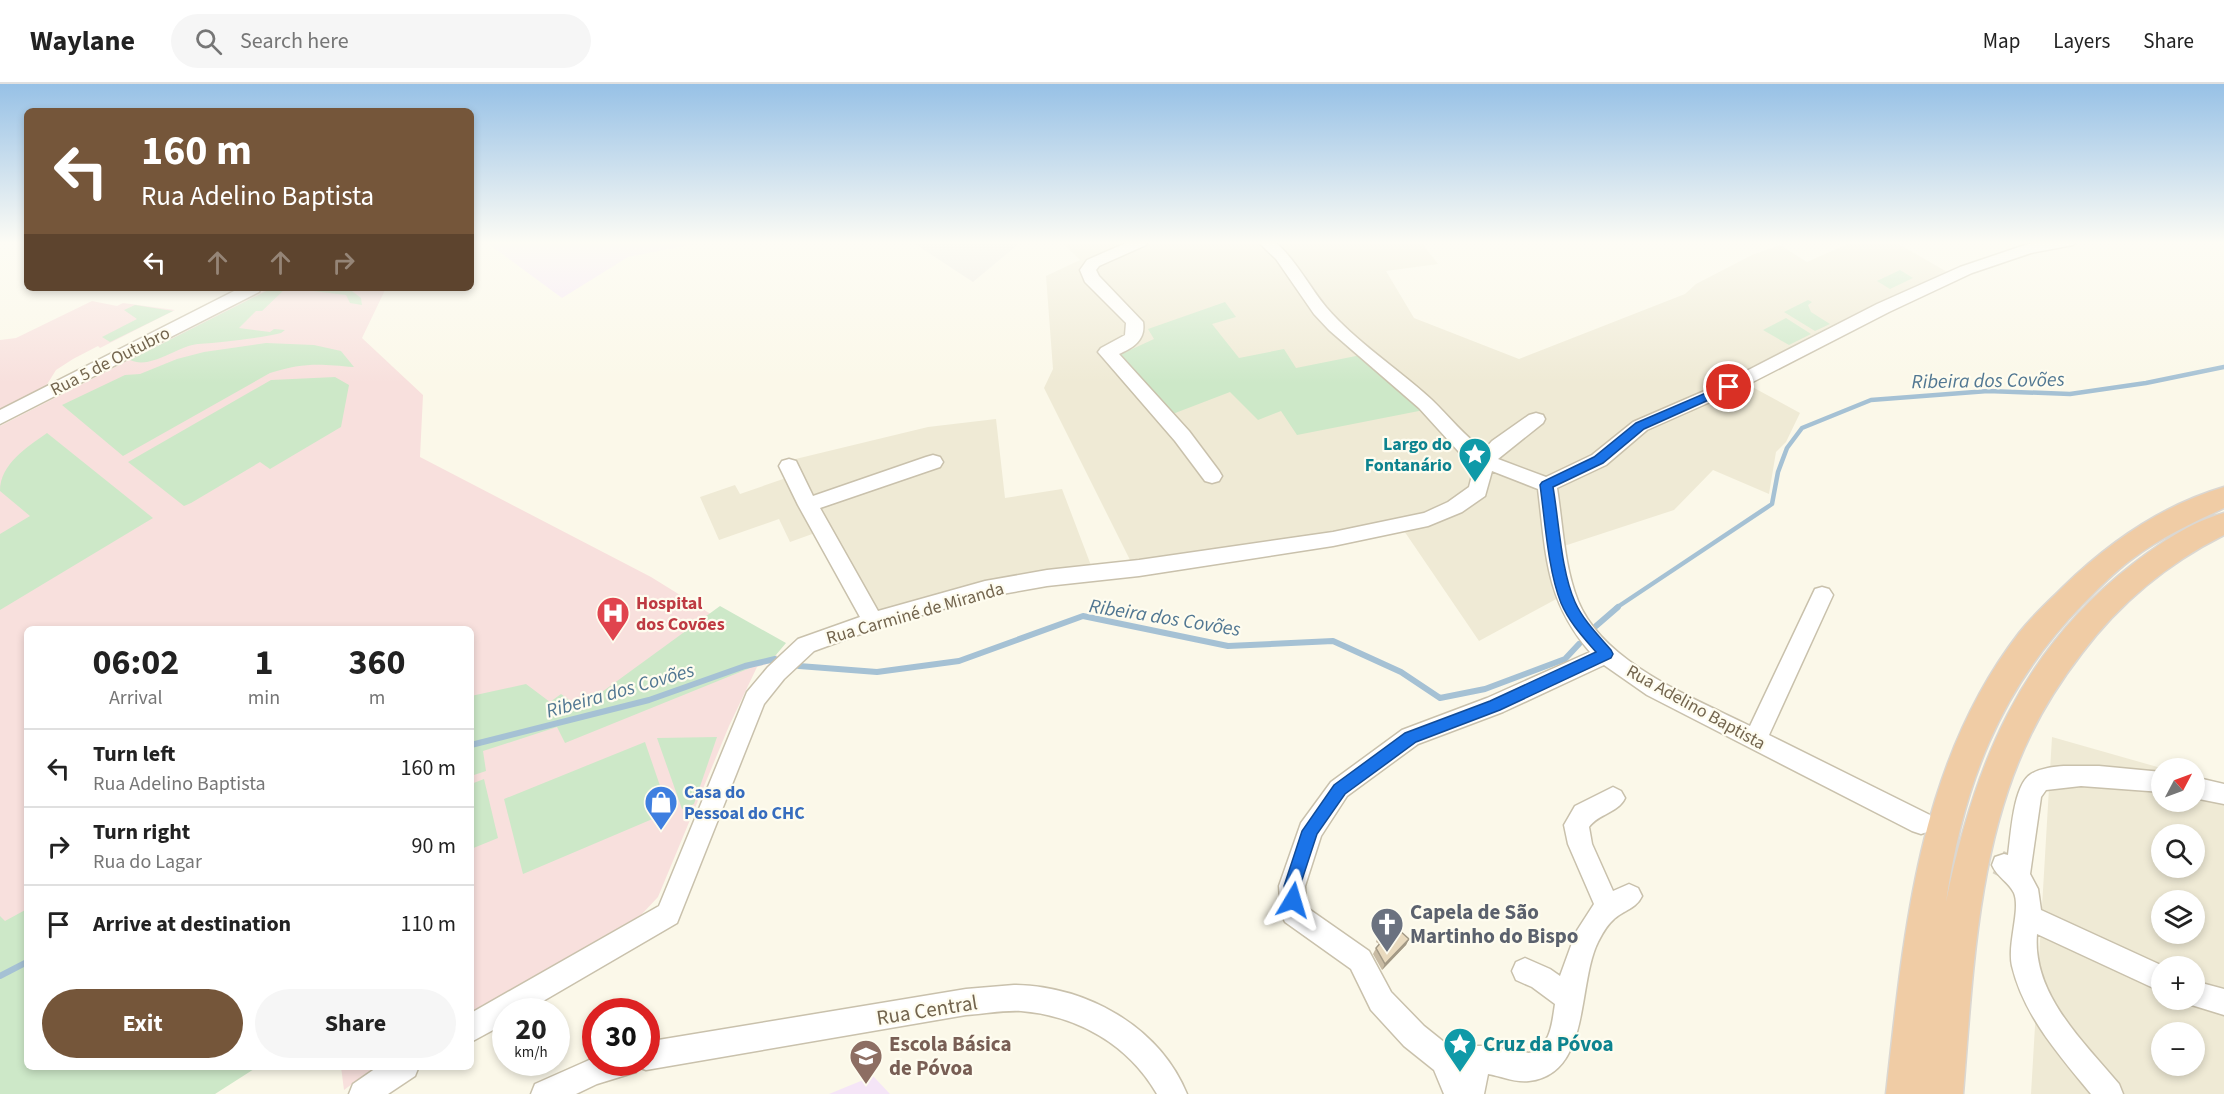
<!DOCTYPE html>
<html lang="en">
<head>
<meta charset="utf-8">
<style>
	:root { --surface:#fff; --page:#f6f6f6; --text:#222; --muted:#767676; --line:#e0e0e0; --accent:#75563a }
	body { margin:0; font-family:"Source Sans 3",sans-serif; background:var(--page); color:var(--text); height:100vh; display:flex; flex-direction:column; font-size:22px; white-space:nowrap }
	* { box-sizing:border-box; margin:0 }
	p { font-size:20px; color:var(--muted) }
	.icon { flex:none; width:33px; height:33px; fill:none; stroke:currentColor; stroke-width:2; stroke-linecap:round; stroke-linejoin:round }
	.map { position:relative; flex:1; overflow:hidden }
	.drawer { position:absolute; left:24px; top:542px; width:450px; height:444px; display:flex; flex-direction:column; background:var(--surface); border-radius:9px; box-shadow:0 3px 9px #0003 }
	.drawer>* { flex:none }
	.hud { position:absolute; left:24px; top:24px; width:450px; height:183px; border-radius:9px; box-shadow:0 3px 9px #0003; background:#75563a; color:#fff; overflow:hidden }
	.needle { width:39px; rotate:49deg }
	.controls { position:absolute; left:2151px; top:674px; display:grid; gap:12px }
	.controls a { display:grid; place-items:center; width:54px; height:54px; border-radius:50%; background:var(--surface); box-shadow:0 3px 9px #0003; font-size:30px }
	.speed { position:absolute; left:492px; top:914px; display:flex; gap:12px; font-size:30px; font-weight:700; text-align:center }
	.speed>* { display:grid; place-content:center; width:78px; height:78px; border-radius:50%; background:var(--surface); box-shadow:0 3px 9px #0003; line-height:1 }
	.speed small { font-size:15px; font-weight:400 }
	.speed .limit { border:9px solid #d22; background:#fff; color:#111 }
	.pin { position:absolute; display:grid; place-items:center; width:51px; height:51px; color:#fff; margin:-26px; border:3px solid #fff; border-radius:50%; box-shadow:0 2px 6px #0007 }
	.me { position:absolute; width:66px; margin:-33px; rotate:7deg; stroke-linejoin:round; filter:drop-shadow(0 0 4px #0008) }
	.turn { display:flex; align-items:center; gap:21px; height:126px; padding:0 18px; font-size:27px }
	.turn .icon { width:78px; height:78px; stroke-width:2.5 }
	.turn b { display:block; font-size:42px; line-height:51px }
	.lanes { display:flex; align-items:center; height:57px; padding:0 18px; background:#0003; justify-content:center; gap:30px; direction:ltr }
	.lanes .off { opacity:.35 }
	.eta { display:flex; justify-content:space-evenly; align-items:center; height:102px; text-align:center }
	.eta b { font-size:36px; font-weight:700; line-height:42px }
	.button { display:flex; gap:12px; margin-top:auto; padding:12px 18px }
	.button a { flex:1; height:69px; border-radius:36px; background:var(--accent); color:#fff; font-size:24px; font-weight:700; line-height:69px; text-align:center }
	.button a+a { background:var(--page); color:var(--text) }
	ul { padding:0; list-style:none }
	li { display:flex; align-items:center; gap:18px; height:78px; padding:0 18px; border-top:2px solid var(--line) }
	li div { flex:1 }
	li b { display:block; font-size:22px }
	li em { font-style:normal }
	header { display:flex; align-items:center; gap:36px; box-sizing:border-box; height:84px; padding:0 30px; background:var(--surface); border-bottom:2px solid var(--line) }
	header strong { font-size:28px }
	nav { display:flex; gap:33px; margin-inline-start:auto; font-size:21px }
	.search { width:420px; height:54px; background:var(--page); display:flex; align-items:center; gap:15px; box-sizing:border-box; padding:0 21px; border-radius:33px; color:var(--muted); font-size:22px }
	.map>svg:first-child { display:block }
	.residential { fill:#efead5; fill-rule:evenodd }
	.industrial { fill:#ece9e2 }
	.education { fill:#f5e5f7 }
	.medical { fill:#f8e0dd }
	.green { fill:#cde8c8 }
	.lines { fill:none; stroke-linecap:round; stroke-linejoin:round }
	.stream-far1 { stroke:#a5c1d4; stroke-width:4.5 }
	.stream { stroke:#a5c1d4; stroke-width:6 }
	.minor-tunnel { stroke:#d9d3c2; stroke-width:25; stroke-dasharray:25 12; stroke-linecap:butt }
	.minor-casing { stroke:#c9c1ac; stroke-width:3 }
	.highway-casing { stroke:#dbd7d1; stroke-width:3 }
	.minor { fill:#fff; fill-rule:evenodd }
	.highway { fill:#f0cca5; fill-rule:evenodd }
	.wall { fill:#c8bba3 }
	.shaded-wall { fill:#a39985 }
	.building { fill:#e9dabe; stroke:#a39985; stroke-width:1.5 }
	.route { fill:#1a73e8; stroke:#114b97; stroke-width:1.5 }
	.labels { text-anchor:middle; stroke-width:4.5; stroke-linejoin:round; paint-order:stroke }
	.street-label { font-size:18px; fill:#73654e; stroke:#fefcef }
	.culture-label { font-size:18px; font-weight:bold; fill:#0d838f; stroke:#fefcef; text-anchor:end }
	.health-label { font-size:18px; font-weight:bold; fill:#be3a42; stroke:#fefcef; text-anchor:start }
	.shop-label { font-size:18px; font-weight:bold; fill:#366cbe; stroke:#fefcef; text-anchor:start }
	.water-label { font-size:20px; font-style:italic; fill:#517792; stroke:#fefcef }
	.near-worship-label { font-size:21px; font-weight:bold; fill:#5b616d; stroke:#fefcef; text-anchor:start }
	.near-street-label { font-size:21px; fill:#73654e; stroke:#fefcef }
	.near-education-label { font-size:21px; font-weight:bold; fill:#785e54; stroke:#fefcef; text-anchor:start }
	.near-culture-label { font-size:21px; font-weight:bold; fill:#0d838f; stroke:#fefcef; text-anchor:start }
</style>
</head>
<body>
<header>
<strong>Waylane</strong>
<div class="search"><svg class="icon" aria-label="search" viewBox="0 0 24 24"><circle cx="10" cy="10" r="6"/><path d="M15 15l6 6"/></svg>Search here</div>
<nav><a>Map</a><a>Layers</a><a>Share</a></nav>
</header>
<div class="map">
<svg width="2224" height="1010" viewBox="0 0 2224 1010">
	<rect width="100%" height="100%" fill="#fbf8e9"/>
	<!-- residential -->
	<path class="residential" d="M1062,158H1421L1438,180L1386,187L1414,234L1519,275L1685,210L1696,200L1752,171L1780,161L1807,178L1852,158H1895L1949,189L1732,292L1800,329L1786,358L1776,368L1769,410L1713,386L1674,426L1564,462L1573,506L1479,557L1398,438L1132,480L1044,304L1053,285L1046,192L1080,176Z
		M996,335L1005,414L1062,405L1092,484L860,536L815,449L790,458L779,435L719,456L700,413L735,401L740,410L786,394L779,379L928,343Z
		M2052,653L2161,684L2162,717H2194L2195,694L2224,702V1010H2031ZM2162,750H2194V783H2162ZM2162,816H2194V849H2162ZM2162,882H2194V915H2162ZM2162,948H2194V981H2162Z"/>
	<!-- industrial -->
	<path class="industrial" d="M912,158H1021L973,198Z"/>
	<!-- education -->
	<path class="education" d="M486,158H704L628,173L562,214Z
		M873,992L890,1010H829Z"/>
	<!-- medical -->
	<path class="medical" d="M270,204H386L362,254L423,311L420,373L651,493L777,571L770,579L757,583L729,642L658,813L641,831L471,928V544H27V874L0,887V342Z
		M92,217L117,222L123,219L175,226L100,264L98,262L73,275L56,286L46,302L0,325V256L16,254Z
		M341,983V982L375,983L344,1006Z"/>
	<!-- green -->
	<path class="green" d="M1900,186L1913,194L1890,205L1877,197Z
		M272,204H286L262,227H256L239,244L270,248L274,245L285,246L281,249C255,255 224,258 198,260C177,262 151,286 130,276Z
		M288,204H348L361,214L362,221L350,219L346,211Z
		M1808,216L1812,218L1808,221L1811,228L1830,240L1815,247L1784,228Z
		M1225,218L1236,233L1212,240L1239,274L1284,265L1296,284L1361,271L1424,326L1297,351L1281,327L1258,336L1230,308L1170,331L1117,272L1154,255L1148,245Z
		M135,221L173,227L110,258L102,253L137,235L124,226Z
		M1786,234L1811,250L1789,261L1763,246Z
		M266,259L314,261L341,267L354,283C321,280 303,278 270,289L123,372L62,321L125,291L140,290L177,275L204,268Z
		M335,293L349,301L341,343L270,385L260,378L191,419L184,422L128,378L271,296Z
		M47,349L153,434L0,526V450L30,432L0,407C0,380 27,363 47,349Z
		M720,522L786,559L770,578L760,580L565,659L557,643L483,667L486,687L471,692V612L526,600L550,618L561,610L580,624Z
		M717,653L694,720L682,725L657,654Z
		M645,658L669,728L523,790L504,715Z
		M484,695L498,754L471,765V700Z
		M27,825V982L257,983L215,1010H0V832L5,837Z"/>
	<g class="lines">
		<!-- stream-far1 -->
		<path class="stream-far1" d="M1616,524L1772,420L1778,388L1787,364L1802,344L1871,316L1988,307L2070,310L2146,299L2224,283"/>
		<!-- stream -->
		<path class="stream" d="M1596,542L1618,523
			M799,582L877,588L959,577L1083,532L1228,562L1333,557L1401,588L1440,614L1485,605L1565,575L1579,560
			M471,661L649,616L745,582L775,575
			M0,892L27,878"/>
		<!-- minor-tunnel -->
		<path class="minor-tunnel" d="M1932,745L2004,781"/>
		<defs>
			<path id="minor" d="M1128,158H1148L1146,161L1099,182L1096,186L1099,192L1143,238C1146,256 1133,264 1119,270L1189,347L1219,387L1222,392L1219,397L1212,399L1205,397L1175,357L1098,268L1101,264L1125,251L1126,239L1085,198L1080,186L1087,176Z
				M1258,158H1275C1296,176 1308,201 1326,223C1356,258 1397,284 1431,315C1449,332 1464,352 1484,366L1492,357L1529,331L1536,329L1543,331L1545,335L1543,339L1498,375L1546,393L1592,371L1633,338L1723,299L1877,220L1960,183L2028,160L2075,158L2073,161L2031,169L1972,189L1889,228L1735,307L1647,346L1606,381L1557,404C1563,442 1564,482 1578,517C1604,580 1694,614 1750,642L1815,505L1822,503L1829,505L1833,511L1769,651L1930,731L1933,739L1930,747L1921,750L1912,747L1647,611L1604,581L1503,628L1418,660L1347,712L1321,752L1305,802L1306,823L1369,867L1391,908L1424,942L1449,962H1485L1529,969C1551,963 1552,939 1555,920L1532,903L1516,896L1512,887L1516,878L1525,874L1550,885L1560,892L1576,848L1594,820L1568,760L1564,741L1575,722L1613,703L1621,707L1625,714C1618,729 1598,730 1589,743L1592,760L1613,807L1629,800L1638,804L1642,812C1636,825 1624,826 1614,835C1607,841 1602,850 1598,858C1577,900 1591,990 1529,997C1515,999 1501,992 1488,990L1484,1010H1444L1434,986L1404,962L1371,926L1351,885L1285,838L1281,829L1279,802L1301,739L1331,698L1402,646L1487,614L1590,568C1545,516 1546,469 1538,405L1492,387L1485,412L1462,428L1428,442L1333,462L1139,492L1047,502L985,513L877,544L814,567L784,595L764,620L677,839L526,927H506V939L471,958V929L659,822L747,608L768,583L798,555L860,533L798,421L779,382L782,377L789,375L796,377L813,412L926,373L933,371L940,373L943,378L940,383L820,424L878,527L985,497L1047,486L1139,476L1333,448L1424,429L1448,418L1469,403L1475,379L1459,368L1419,324L1329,246L1314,230L1276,175Z
				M240,204H261L259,208L0,340V326Z
				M2064,682H2099L2162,688V708L2081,702L2046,706L2041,713L2030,790L2038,805L2041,826L2163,882L2162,908L2037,850C2032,910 2083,957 2119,1000L2123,1010H2091C2059,971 2024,932 2012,882C2007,859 2021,826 2014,809C2009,798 1997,793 1992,781L1995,773L2004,770L2008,771C2011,751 2013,701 2031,690C2041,684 2053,683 2064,682Z
				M2194,693L2224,700V720L2194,714Z
				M2194,897L2224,905V931L2185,919L2183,915H2194Z
				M1014,901C1086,902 1159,942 1187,1010H1157C1128,960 1078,932 1021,927C1003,926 984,930 966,931L646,986L638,983L636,988L597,1000L576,1010H531L535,1000L596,973V978H646V958L966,905Z
				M379,982H419L415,992L388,1010H349L353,1000Z"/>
			<path id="highway" d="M2224,403V424C2192,439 2160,454 2132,475C2114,488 2098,505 2082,521C1999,606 1963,702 1946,818C1974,682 2020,567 2133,480C2160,459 2191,438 2224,429V451C2168,479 2119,520 2082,569C2062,595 2045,621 2031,650C1977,760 1973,890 1963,1010H1886C1904,850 1917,681 2019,549C2032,532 2048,518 2063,503C2109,458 2163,421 2224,403Z"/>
		</defs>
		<!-- minor casing -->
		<use href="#minor" class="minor-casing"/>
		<!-- highway casing -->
		<use href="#highway" class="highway-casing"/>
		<!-- minor -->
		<use href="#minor" class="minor"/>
		<!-- highway -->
		<use href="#highway" class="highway"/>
	</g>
	<!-- wall -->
	<path class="wall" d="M1378,851L1409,855L1406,861L1382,886L1373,870L1376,864L1379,860L1376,858Z"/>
	<!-- shaded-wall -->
	<path class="shaded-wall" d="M1409,855L1406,861L1382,886L1385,880Z"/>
	<!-- building -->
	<path class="building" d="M1389,837L1409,855L1385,880L1376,864L1384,855L1378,851Z"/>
	<!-- sky -->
	<linearGradient id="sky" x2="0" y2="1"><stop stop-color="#97c1e6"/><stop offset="0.53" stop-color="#fdfcf5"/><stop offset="1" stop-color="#fdfcf5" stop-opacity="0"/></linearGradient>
	<rect width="2224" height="299" fill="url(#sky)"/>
	<!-- route -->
	<path class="route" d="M1729,299L1735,303L1733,305L1644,345L1603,379L1553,403C1559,437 1561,487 1575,518C1583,536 1598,551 1611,566L1613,570L1611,574L1500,626L1416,658L1345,710L1317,750L1300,802L1302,816L1299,821L1293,823L1287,821L1284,802L1302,747L1334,701L1405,649L1490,617L1596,568C1583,553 1569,538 1561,519C1548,487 1545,436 1540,401L1542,398L1594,373L1636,339Z"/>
	<!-- icons -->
	<defs>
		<symbol id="sight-pin" viewBox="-11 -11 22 30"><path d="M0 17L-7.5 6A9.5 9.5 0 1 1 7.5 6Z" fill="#0f9aa8" stroke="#fefcef"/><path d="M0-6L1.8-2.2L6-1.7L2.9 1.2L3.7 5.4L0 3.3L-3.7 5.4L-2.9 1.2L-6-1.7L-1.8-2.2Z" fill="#fff"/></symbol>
		<symbol id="hospital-pin" viewBox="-11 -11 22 30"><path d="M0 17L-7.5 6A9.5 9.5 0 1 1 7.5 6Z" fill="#e0444e" stroke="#fefcef"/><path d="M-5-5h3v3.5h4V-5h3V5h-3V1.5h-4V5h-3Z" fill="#fff"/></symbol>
		<symbol id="shop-pin" viewBox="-11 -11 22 30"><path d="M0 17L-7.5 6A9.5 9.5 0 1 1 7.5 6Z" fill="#3f7fe0" stroke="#fefcef"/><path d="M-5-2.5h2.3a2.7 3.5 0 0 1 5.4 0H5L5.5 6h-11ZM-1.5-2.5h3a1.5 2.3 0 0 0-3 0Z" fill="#fff"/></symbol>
		<symbol id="church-pin" viewBox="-11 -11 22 30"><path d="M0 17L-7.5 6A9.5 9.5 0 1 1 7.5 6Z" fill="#6b7280" stroke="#fefcef"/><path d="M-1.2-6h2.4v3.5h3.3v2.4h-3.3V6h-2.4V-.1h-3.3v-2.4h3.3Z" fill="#fff"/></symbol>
		<symbol id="school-pin" viewBox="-11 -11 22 30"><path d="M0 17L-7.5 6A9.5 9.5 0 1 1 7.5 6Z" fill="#8d6e63" stroke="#fefcef"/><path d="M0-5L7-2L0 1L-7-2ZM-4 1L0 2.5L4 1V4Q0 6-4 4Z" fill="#fff"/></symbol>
	</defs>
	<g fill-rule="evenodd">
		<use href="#sight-pin" x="1456" y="351" width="38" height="52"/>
		<use href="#hospital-pin" x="594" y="510" width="38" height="52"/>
		<use href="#shop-pin" x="642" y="699" width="38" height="52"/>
		<use href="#church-pin" x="1368" y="821" width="38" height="52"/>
		<use href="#sight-pin" x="1441" y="941" width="38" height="52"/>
		<use href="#school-pin" x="847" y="953" width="38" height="52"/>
	</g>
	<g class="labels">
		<!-- street labels -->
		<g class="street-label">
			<text transform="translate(110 277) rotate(-27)" y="6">Rua 5 de Outubro</text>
			<text transform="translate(915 529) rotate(-16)" y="6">Rua Carminé de Miranda</text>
			<text transform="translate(1696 623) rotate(29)" y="6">Rua Adelino Baptista</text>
		</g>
		<!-- culture labels -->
		<g class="culture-label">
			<text x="1452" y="366">Largo do<tspan x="1452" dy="21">Fontanário</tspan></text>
		</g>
		<!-- health labels -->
		<g class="health-label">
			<text x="636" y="525">Hospital<tspan x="636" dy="21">dos Covões</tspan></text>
		</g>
		<!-- shop labels -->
		<g class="shop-label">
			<text x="684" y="714">Casa do<tspan x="684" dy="21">Pessoal do CHC</tspan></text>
		</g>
		<!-- water labels -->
		<g class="water-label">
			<text transform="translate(1988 296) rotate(-1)" y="7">Ribeira dos Covões</text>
			<text transform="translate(1165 533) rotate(9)" y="7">Ribeira dos Covões</text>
			<text transform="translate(620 606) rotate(-16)" y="7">Ribeira dos Covões</text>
		</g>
		<!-- near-worship labels -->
		<g class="near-worship-label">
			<text x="1410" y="835">Capela de São<tspan x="1410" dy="24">Martinho do Bispo</tspan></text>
		</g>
		<!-- near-street labels -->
		<g class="near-street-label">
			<text transform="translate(927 926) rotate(-9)" y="7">Rua Central</text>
		</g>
		<!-- near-education labels -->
		<g class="near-education-label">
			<text x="889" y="967">Escola Básica<tspan x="889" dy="24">de Póvoa</tspan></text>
		</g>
		<!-- near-culture labels -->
		<g class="near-culture-label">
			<text x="1483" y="967">Cruz da Póvoa</text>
		</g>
	</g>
</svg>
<div class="controls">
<a><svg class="needle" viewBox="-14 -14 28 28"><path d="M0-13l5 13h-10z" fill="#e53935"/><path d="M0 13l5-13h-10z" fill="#767676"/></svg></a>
<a><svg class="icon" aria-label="search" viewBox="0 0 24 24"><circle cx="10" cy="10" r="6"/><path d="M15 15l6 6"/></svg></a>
<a><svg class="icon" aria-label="layers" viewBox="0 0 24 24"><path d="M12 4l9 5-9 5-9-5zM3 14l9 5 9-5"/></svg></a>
<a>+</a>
<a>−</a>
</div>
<div class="speed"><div>20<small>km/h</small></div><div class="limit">30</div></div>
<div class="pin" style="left:1729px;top:303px;background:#d93025"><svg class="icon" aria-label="arrive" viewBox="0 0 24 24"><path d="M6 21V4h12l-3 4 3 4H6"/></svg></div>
<svg class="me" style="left:1293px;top:816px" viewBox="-20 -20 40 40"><path d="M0-17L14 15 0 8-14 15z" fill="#1a73e8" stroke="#fff" stroke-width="4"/></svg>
<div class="hud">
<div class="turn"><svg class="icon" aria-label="left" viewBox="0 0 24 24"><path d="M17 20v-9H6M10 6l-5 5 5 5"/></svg><div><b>160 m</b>Rua Adelino Baptista</div></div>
<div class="lanes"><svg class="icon" aria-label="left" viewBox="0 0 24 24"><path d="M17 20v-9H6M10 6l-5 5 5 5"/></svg><svg class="icon off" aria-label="ahead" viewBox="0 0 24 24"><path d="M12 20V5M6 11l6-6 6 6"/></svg><svg class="icon off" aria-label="ahead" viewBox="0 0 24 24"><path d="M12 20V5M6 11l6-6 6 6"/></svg><svg class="icon off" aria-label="right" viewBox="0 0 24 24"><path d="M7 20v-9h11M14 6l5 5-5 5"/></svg></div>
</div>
<section class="drawer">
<div class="eta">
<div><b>06:02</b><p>Arrival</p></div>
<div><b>1</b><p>min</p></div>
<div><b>360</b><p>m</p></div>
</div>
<ul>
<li><svg class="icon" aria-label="left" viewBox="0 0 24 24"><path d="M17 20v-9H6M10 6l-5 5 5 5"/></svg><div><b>Turn left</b><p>Rua Adelino Baptista</p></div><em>160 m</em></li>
<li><svg class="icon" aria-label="right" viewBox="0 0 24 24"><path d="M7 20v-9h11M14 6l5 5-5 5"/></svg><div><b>Turn right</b><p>Rua do Lagar</p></div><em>90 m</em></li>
<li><svg class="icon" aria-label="arrive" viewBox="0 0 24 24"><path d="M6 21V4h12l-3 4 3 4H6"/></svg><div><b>Arrive at destination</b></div><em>110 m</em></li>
</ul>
<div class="button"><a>Exit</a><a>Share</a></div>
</section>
</div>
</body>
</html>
